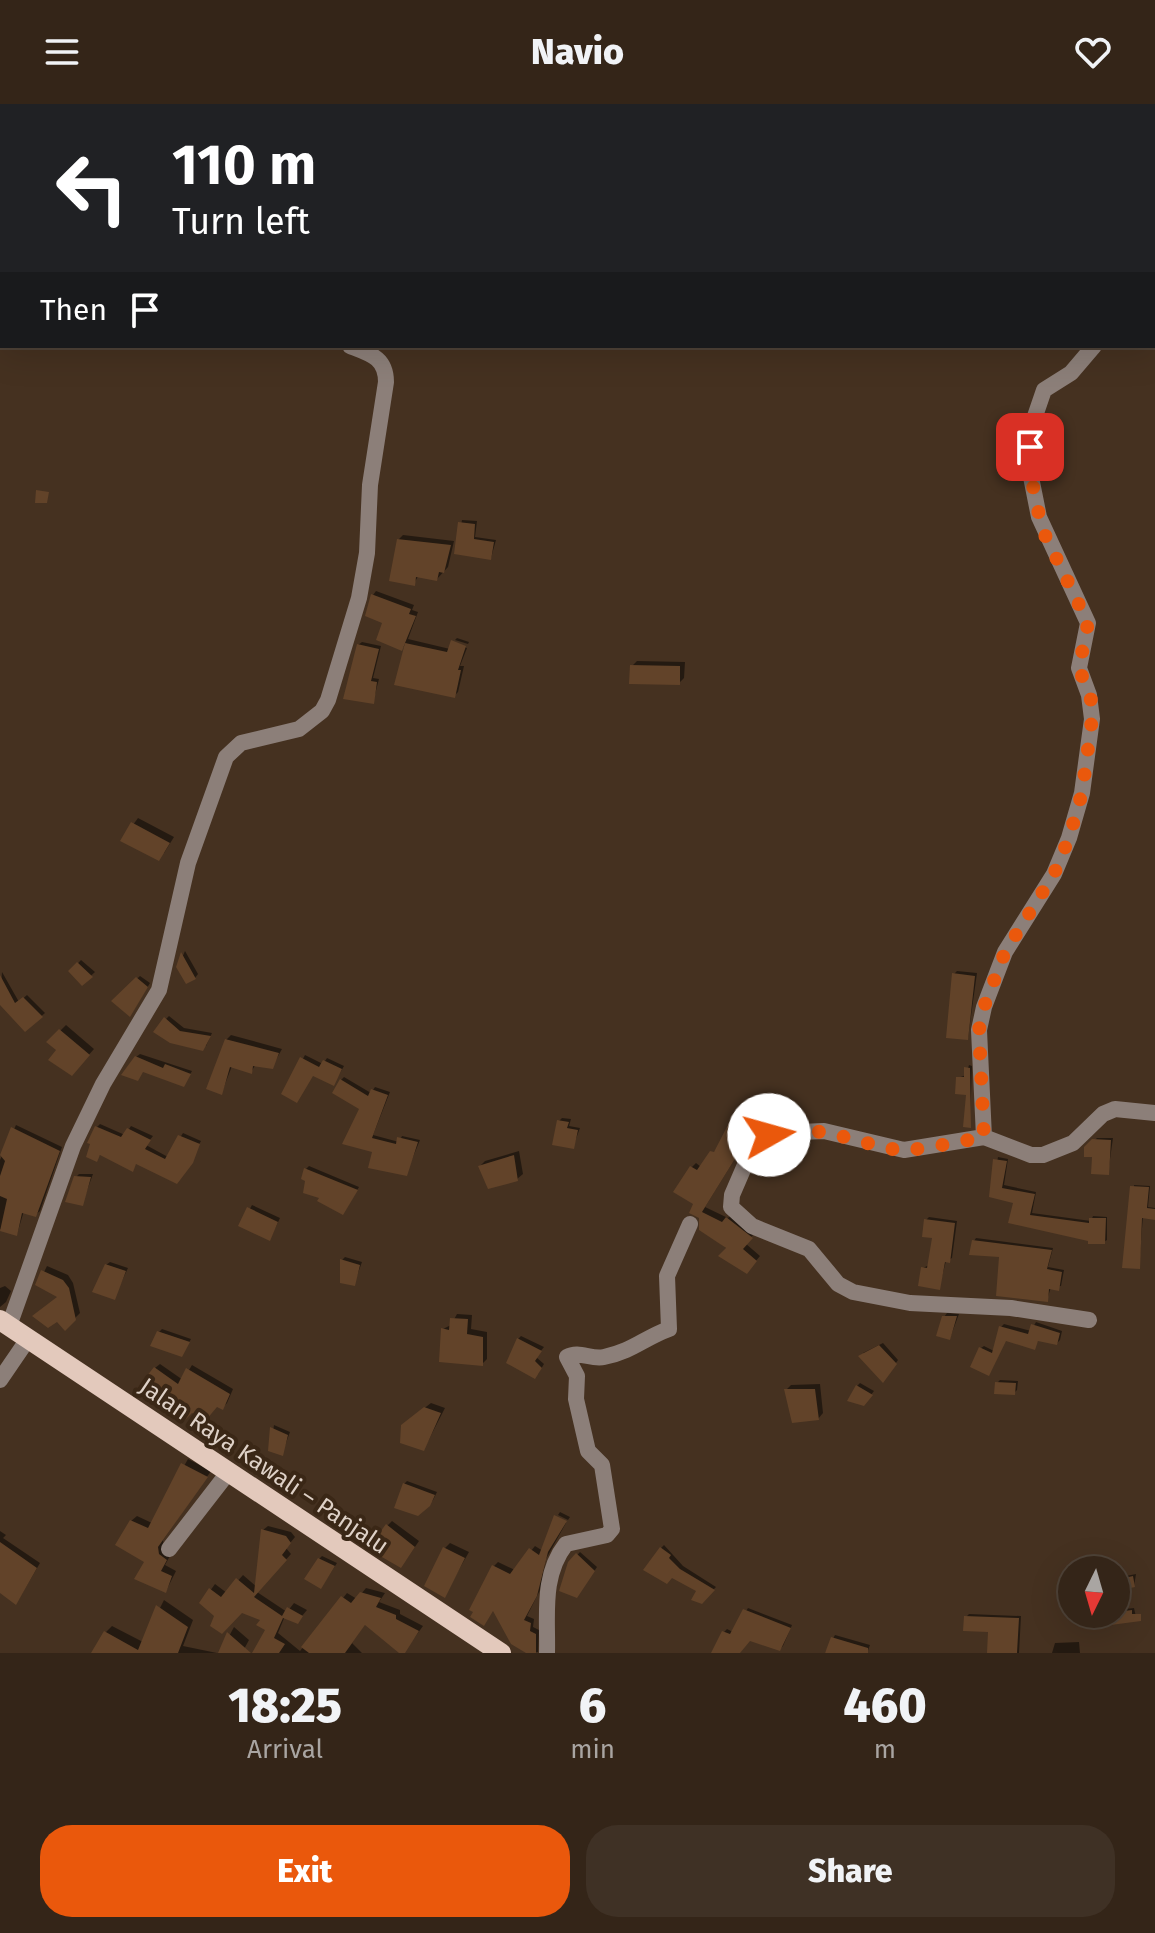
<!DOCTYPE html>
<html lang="en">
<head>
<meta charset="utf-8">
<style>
	:root { --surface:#342518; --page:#3f3125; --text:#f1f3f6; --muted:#a9a5a2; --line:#4e4237; --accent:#ea580c }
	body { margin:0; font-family:"Fira Sans",sans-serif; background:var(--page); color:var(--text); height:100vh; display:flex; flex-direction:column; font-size:30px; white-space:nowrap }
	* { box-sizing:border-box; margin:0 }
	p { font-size:26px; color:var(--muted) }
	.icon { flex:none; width:44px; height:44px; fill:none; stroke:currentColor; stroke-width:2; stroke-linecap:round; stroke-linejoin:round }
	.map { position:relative; height:1549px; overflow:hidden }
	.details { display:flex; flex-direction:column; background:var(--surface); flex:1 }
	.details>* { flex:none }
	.guide { position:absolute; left:0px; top:0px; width:1156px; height:244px; box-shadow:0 8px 32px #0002,0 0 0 2px var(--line); background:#202124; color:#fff; overflow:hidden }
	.needle { width:52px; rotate:185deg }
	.fabs { position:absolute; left:1058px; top:1452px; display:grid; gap:16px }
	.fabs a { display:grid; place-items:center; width:72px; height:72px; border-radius:50%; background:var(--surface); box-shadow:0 8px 32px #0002,0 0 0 2px var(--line); font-size:40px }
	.pin { position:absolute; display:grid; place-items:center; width:68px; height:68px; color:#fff; margin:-34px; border-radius:16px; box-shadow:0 4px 12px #0006 }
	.me { position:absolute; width:88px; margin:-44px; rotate:83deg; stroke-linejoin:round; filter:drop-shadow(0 0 6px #0008) }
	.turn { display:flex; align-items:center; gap:28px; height:168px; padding:0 40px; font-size:36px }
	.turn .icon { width:104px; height:104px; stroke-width:2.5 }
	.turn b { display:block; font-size:56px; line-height:68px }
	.then { display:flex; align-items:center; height:76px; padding:0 40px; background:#0003; gap:16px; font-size:30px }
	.eta { display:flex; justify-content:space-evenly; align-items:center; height:136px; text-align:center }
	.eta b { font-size:48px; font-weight:800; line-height:56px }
	.primary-button { display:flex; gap:16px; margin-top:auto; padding:16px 40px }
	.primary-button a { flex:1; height:92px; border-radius:32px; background:var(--accent); color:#fff; font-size:32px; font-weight:800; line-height:92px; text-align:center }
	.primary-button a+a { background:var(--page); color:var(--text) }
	header { display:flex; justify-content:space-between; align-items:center; height:104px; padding:0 40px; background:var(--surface); font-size:36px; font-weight:800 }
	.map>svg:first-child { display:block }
	.shadow { fill:#0007 }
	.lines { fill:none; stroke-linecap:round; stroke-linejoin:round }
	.stream { stroke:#2f656c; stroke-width:4 }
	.building { fill:#624329 }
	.street { stroke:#8c7f79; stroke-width:16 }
	.primary { stroke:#e3c9bc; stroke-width:20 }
	.route { stroke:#ea580c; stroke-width:14; stroke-dasharray:0 25.2 }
	.labels { text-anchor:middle; stroke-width:8; stroke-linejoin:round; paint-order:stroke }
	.street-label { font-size:24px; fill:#ded1c7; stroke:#3a2716 }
</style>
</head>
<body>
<header><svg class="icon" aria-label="menu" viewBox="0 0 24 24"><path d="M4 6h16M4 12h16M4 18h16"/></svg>Navio<svg class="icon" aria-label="heart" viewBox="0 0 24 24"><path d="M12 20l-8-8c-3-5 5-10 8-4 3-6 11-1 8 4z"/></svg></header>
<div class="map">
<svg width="1155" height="1549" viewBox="0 0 1155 1549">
	<rect width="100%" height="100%" fill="#453120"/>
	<!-- shadow -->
	<path class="shadow" d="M462,416L477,417L475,433L496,436L491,454L456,449Z
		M403,431L454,437L448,463L437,475L419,471L414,479L398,436Z
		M376,487L414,501L412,506L418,508L408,535L450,545L452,539L467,544L460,562H464L458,588L454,592L397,580L407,539L402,544L385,518L373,491Z
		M457,534L469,538L468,540L455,536Z
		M362,538L381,542L373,574L379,575L373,598L358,541Z
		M637,557L685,558L684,574L679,579L632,562Z
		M138,714L174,733L164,749L122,736Z
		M185,847L198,870L195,874L178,863Z
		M81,856L95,868L83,879L71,867Z
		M957,867L977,869L968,934L954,870Z
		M2,868L19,898L27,891L45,909L26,925L0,898Z
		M140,872L150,879L133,907L113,897Z
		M169,912L184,924L212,929L206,942L171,937L166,915Z
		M66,921L94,945L72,970L59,945L49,938Z
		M231,931L282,945L272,963L256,960L251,968L232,962L222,988L226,936Z
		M140,950L192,967L186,978L144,967L136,953Z
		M305,951L323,960L327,954L344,962L336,976L313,970L284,990Z
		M969,961L972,962L970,1022L968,989L958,974L966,971Z
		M344,973L371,989L375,983L390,988L373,1031L399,1038L402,1032L420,1036L406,1070L375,1046L361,1004L341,976Z
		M740,1006L759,1016L705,1103L728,1114L732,1110L755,1129L745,1139L760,1152L751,1163L701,1125L692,1063L696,1059L701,1063L718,1044Z
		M562,1014L571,1015L569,1022L580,1024L573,1043L559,1017Z
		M100,1020L125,1031L131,1022L153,1032L146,1041L168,1053L183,1029L201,1037L180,1074L137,1058L132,1065L101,1050L97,1055V1023Z
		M16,1021L62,1043L40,1107L35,1111L24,1107L17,1130L0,1125V1056Z
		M1097,1034H1113L1108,1069L1086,1044Z
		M519,1047L523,1070L517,1075L480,1062L485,1057Z
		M998,1053L1008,1055L1004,1081L1036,1088L1032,1109L1091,1117L1093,1112L1107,1113V1136L1104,1138L1010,1118L1015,1098L991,1092Z
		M309,1062L359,1083L346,1105L322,1092L306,1065Z
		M79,1070H93L82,1100L76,1073Z
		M1134,1081L1150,1082L1148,1103L1155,1104V1114L1143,1112L1139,1163Z
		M252,1101L280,1114L270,1135L241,1121Z
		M929,1113L957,1117L952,1154L946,1157L939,1184L923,1164L929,1161L934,1132L926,1116Z
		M976,1134L1053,1144L1048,1163L1064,1166L1061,1182L1051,1183L1047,1196L1001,1151L974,1137Z
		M345,1153L362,1158L354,1180L342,1156Z
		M110,1158L128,1164L114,1194L106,1161Z
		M47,1162L68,1171L73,1179L80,1209L65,1224L59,1193L38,1180Z
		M5,1182L11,1187L6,1198L0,1203V1184Z
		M947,1209L959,1210L950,1234L944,1213Z
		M457,1210L472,1211L471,1225L487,1228V1255L482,1260L443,1225L451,1221Z
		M1036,1218L1062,1227L1060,1236L1057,1239L1039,1235L1034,1244L1006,1235L991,1267L981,1244L984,1242L994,1247L1001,1223L1004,1220L1031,1227Z
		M162,1225L191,1235L182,1251L159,1228Z
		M521,1232L544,1243L536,1253L544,1260L538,1270L518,1235Z
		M883,1239L898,1256L886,1273L863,1249Z
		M160,1260L183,1276L192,1261L233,1285L227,1299L222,1304L217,1301L211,1309L155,1264Z
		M1000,1276L1018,1277L1017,1286L1014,1289L997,1279Z
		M860,1279L874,1287L867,1296L857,1282Z
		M820,1280L823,1309L818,1315L786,1286L791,1281Z
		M431,1299L445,1304L424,1345L409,1316Z
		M274,1321L290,1328L282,1350L270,1346Z
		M188,1355L211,1367L163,1436L164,1444L171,1450L165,1461L176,1467L166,1487L131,1417L137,1412L152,1419Z
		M407,1377L437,1388L433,1396L429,1400L404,1380Z
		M560,1408L570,1413L568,1416L558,1411Z
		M556,1414L566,1419L546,1455L540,1486L527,1512L534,1515L533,1523L539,1526L538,1548L529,1549L493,1463L498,1458L515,1466L535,1442L543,1447Z
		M392,1417L419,1437L406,1456L387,1422Z
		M268,1422L291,1428L295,1433L286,1444L291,1450L257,1488L287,1508L294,1499L307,1506L297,1518L285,1512L278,1529L300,1547L347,1489L357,1495L366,1484L385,1489L379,1498L400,1506V1510L423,1522L407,1544L403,1549L366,1519L352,1539L362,1549H262L268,1525L263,1515L242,1506L216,1512L202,1498L215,1480L227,1489L243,1471L257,1483L263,1426Z
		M0,1427L6,1431L3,1434L40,1459L19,1495L0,1486Z
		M450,1439L469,1448L444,1492L445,1444Z
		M664,1441L683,1462L716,1483L701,1498L699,1487L671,1472L661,1444Z
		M580,1448L597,1463L580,1488L570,1459Z
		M322,1452L337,1459L324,1479L319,1455Z
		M1136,1470L1134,1482L1116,1485V1474Z
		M164,1496L193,1516L183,1542L217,1549H100L106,1528L112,1522L143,1538Z
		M748,1504L792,1521L783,1542L780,1545L750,1534L739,1549H713L724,1528L727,1525L733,1528Z
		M1134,1504L1136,1513L1116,1510V1506Z
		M969,1510L1021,1512L1019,1549H1005L990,1526L966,1513Z
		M234,1523L249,1536L242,1549H220Z
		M835,1531L870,1541L867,1549H825Z
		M1079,1538L1080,1549H1052L1055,1539Z"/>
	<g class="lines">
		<!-- stream -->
		<path class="stream" d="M1155,171V201"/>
	</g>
	<!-- building -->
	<path class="building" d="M36,386L49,388L47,399H35Z
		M458,418L475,420L474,435L494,438L491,456L454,450Z
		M397,435L451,441L444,469L439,468L437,477L416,473L415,482L389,477Z
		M371,490L411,505L409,510L416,512L405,539L447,548L451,536L466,542L458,566H461L455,594L394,581L405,539L402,547L376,536L382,519L365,512Z
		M357,540L379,545L371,577L377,578L374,600L343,595Z
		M630,561L680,562V581L629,580Z
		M131,718L170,739L159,757L120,737Z
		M181,848L196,875L186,880L176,863Z
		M77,858L93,873L82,882L68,867Z
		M952,869L975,872L968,936L946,934Z
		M0,871L15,899L23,893L43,913L25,928L0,901Z
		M136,873L148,883L130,913L111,897Z
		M164,913L180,927L211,932L203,947L170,939L153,928Z
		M59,925L90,951L72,972L48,956L56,946L46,938Z
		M225,935L279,949L273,965L253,962L252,970L230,963L222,991L206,985Z
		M135,952L163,964L165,960L191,970L184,983L143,968L138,977L121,971Z
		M300,953L319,963L323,956L342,965L334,982L313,972L297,999L281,990Z
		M964,963L970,964L971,1024L963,1023L966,991L955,990L956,973H964Z
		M340,975L368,992L371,985L388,991L372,1034L396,1040L397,1033L418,1038L407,1072L368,1064L372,1048L342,1040L359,1005L332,989Z
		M734,1009L756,1021L702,1108L722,1118L726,1113L753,1134L743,1145L757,1157L747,1170L718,1152L726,1144L699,1126V1114L689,1109L693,1100L673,1088L690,1062L697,1066L710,1047L714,1048Z
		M557,1016L569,1018L567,1024L578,1026L574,1045L552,1041Z
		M95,1022L121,1033L127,1024L151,1036L145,1045L165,1055L178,1031L200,1040L193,1059L177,1080L136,1060L133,1068L100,1051L97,1058L86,1053L90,1040L87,1039Z
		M11,1023L60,1047L36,1113L22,1109L17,1132L0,1127L7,1095L0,1092V1072L5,1057L0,1051Z
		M1092,1035L1111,1036L1109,1071L1091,1070L1092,1053H1084V1043Z
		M514,1051L518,1077L488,1085L478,1062Z
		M993,1055L1007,1057L1002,1084L1035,1090L1030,1111L1089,1119V1114H1106L1105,1140H1088V1137L1008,1119L1013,1099L989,1093Z
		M304,1064L358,1086L343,1111L317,1097L319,1094L303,1089L305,1077L301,1075Z
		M74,1072L91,1073L83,1102L65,1098Z
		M1130,1082L1149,1083L1147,1104L1155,1105V1116L1142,1114L1140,1165L1122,1164Z
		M247,1103L278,1118L270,1137L238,1122Z
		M924,1115L955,1119L950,1159L945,1158L940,1186L918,1182L921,1163L927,1164L932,1134L922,1133Z
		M972,1136L1052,1146L1047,1165L1062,1168L1059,1187L1049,1185L1048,1198L996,1192L999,1153L969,1151Z
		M340,1155L360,1161L355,1182L340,1179Z
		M105,1160L126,1167L115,1196L92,1188Z
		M41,1166L63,1176L69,1184L76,1216L65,1227L57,1218L48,1224L32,1212L57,1193L35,1181Z
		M942,1212H957L950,1236L936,1232Z
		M450,1214L468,1215L467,1230L483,1233V1262L439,1258L441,1224L449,1226Z
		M1031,1220L1060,1229L1057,1241L1038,1237L1035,1246L1006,1237L989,1272L970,1263L979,1243L992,1249L999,1222L1028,1230Z
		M157,1227L190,1238L182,1253L150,1242Z
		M517,1234L542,1247L535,1257L542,1264L535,1275L506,1259Z
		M879,1241L897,1260L883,1279L858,1252Z
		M154,1263L178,1280L186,1264L230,1290L223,1306L217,1303L206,1316L192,1309L183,1318L162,1299L160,1302L136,1286Z
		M995,1278L1016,1279L1015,1291L994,1290Z
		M856,1281L873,1291L864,1302L847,1297Z
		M784,1285H815L819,1316L792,1319Z
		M424,1303L441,1309L424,1347L400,1339L401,1321Z
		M270,1323L288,1331L283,1352L268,1347Z
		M181,1359L208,1373L158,1443L159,1450L167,1456L161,1467L172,1472L166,1489L134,1475L144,1458L115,1441L130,1416L148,1424Z
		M403,1379L435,1391L430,1402L418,1412L394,1404Z
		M554,1411L567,1417L548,1448L537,1492L524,1516L531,1519L530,1527L536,1530V1549H526L511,1540L493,1507L484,1522L470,1513L473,1508L469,1506L492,1461L510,1470L529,1444L539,1451Z
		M386,1420L415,1443L401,1464L368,1445Z
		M261,1425L286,1432L291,1439L282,1451L287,1456L254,1493L282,1512L287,1503L303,1512L298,1520L283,1514L274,1534L285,1540L279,1549H252L265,1526L256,1521L260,1516L242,1509L222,1530L210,1522L214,1512L199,1499L209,1484L221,1493L236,1474L254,1489Z
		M0,1438L37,1464L16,1501L0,1489Z
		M443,1443L465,1454L445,1494L424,1482Z
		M660,1443L671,1451L669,1454L680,1465L715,1486L702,1500L691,1496L696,1487L672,1474L667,1480L643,1466Z
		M576,1449L595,1467L577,1494L559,1487L568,1458Z
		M318,1454L335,1462L321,1485L304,1475Z
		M1133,1472L1135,1483L1116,1487V1476Z
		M360,1488L381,1494L376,1503L396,1511V1515L419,1527L405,1549H399L365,1521L345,1549H309L301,1543L341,1492L351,1499Z
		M156,1501L188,1523L178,1549H91L104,1527L138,1546Z
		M743,1505L791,1524L780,1547L750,1537L740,1549H711L722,1527L730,1530Z
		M1132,1506V1510H1141V1517L1103,1522L1101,1510Z
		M964,1512L1019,1514L1017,1549H987L988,1528L963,1527Z
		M227,1528L251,1549H218Z
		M831,1533L868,1544V1549H825Z"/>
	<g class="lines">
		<!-- street -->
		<path class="street" d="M1048,0L1050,2
			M0,119H2
			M984,1033L979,926L984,903L1005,848L1054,770L1069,734L1082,689L1092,615L1089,591L1079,564L1088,519L1039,413L1031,373L1032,321L1044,286L1071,269L1094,242
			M1089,1216L1011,1204L910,1199L853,1188L838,1180L809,1145L752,1122L731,1103L732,1091L751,1047L763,1034L775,1029L824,1027L904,1046L984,1033L1031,1051H1043L1073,1039L1103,1010L1115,1005L1155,1009
			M9,1222L73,1042L103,980L159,886L188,759L226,653L241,639L299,625L322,607L328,596L359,494L367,449L370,381L386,278C386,254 371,250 350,242
			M0,1276L28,1235
			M169,1445L227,1370
			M547,1549C548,1512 541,1472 566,1440L607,1431L612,1425L602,1361L588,1347L576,1295L577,1272L567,1253C579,1246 591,1256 604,1253C633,1247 644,1234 669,1225L667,1172L690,1120"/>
		<!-- primary -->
		<path class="primary" d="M0,1216L501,1549"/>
	</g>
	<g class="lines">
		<!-- route -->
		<path class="route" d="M769,1031C815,1017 854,1039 898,1046C911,1048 968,1036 984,1033L979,926L984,903L1005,848L1054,770L1069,734L1082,689L1092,615L1091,596L1079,564L1088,519L1042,425L1031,373L1030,343"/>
	</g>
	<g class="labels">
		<!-- street labels -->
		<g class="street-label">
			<text transform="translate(264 1362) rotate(34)" y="8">Jalan Raya Kawali – Panjalu</text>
		</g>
	</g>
</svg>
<div class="fabs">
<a><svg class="needle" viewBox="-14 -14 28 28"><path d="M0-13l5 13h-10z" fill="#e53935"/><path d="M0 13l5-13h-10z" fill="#a9a5a2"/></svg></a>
</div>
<div class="pin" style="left:1030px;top:343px;background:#d93025"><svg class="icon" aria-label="arrive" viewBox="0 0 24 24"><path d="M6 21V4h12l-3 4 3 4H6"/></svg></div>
<svg class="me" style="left:769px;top:1031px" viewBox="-20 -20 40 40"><circle r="19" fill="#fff"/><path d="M0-13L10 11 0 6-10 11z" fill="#ea580c"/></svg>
<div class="guide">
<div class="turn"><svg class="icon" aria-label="left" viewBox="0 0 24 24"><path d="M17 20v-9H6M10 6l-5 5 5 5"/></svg><div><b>110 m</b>Turn left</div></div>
<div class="then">Then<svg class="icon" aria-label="arrive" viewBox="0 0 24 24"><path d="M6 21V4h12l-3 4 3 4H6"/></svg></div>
</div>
</div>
<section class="details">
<div class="eta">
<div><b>18:25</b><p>Arrival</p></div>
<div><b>6</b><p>min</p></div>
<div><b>460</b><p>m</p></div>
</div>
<div class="primary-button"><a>Exit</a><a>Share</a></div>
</section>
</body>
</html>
